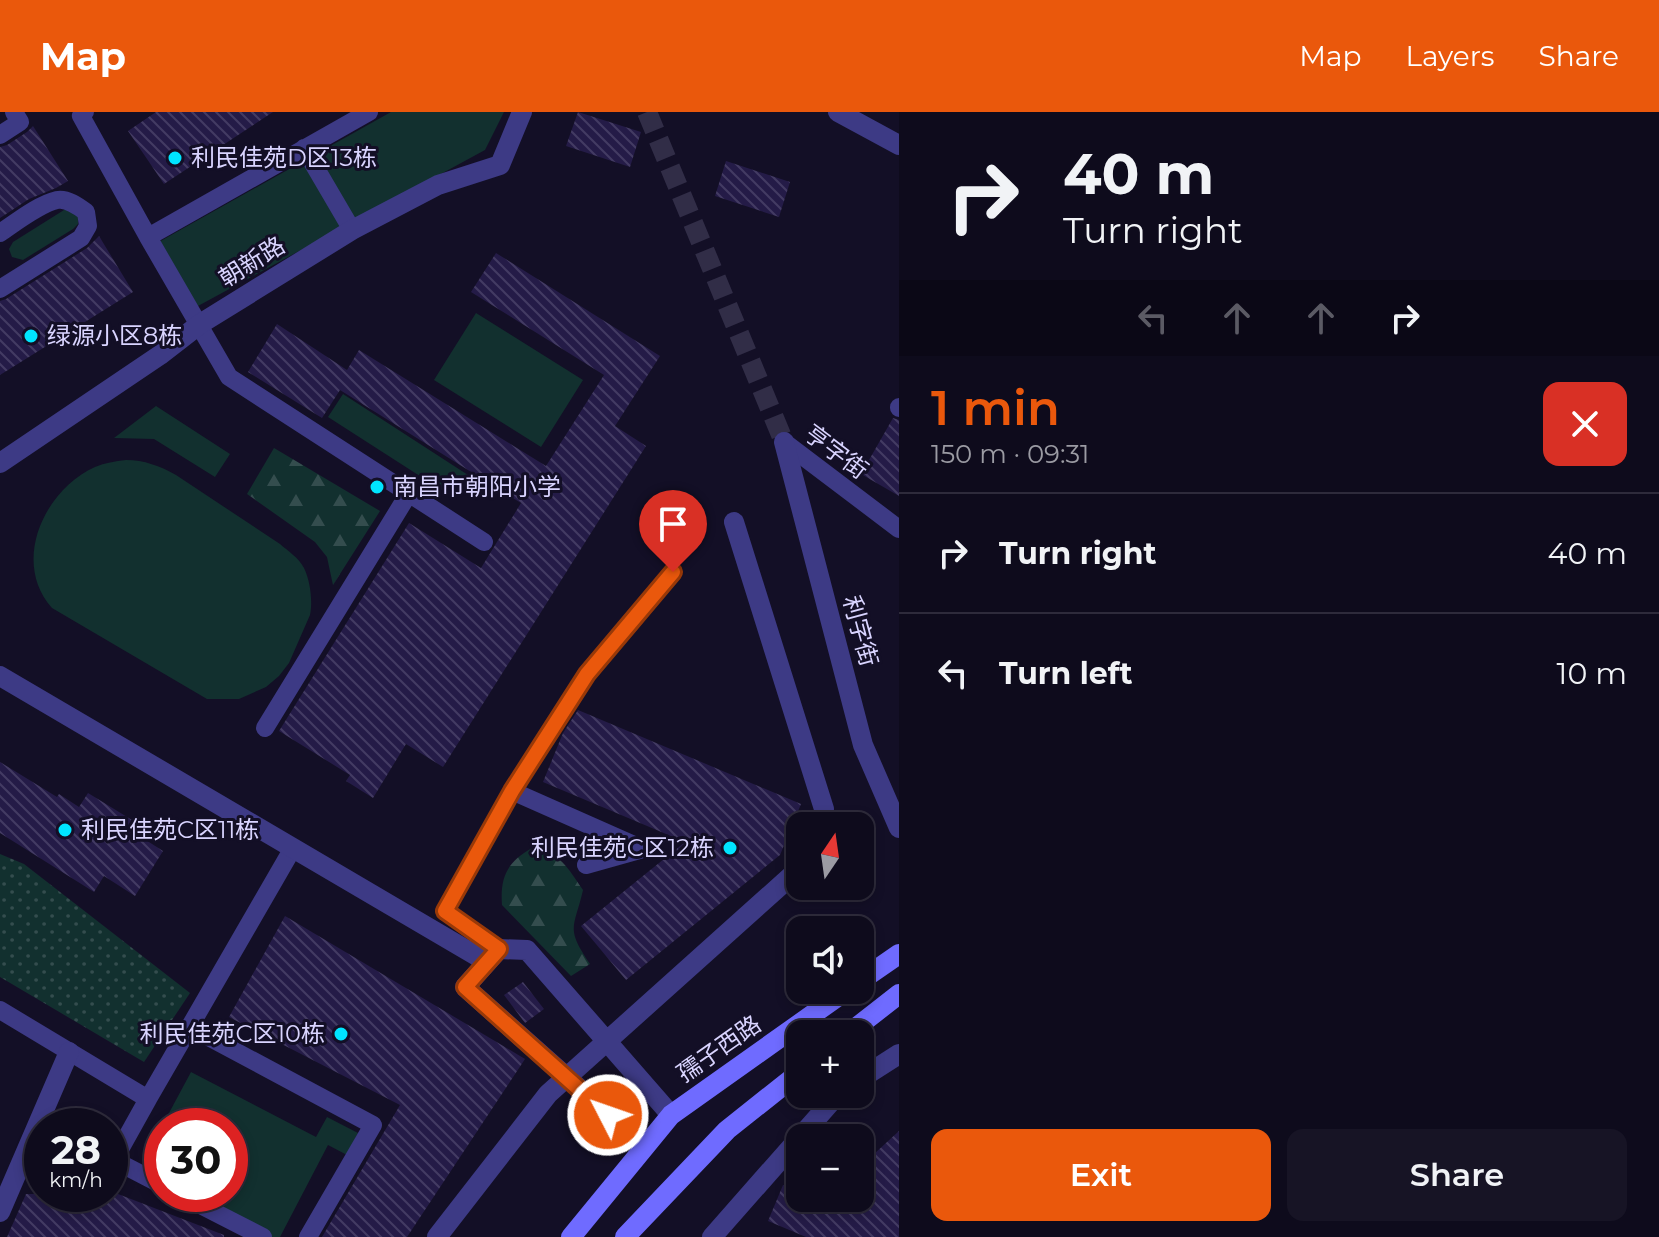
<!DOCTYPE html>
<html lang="en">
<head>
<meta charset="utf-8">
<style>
	:root { --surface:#0e0b1c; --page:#171425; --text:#f1f3f6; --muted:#9b9ba3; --line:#2e2b3b; --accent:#ea580c }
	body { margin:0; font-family:Montserrat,"Noto Sans SC",sans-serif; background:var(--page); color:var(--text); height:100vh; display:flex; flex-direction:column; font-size:30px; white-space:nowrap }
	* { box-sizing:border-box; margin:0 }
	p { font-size:26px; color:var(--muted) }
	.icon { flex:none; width:44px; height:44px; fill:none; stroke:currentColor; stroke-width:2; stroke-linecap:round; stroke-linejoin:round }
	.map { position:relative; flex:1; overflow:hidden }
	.side { display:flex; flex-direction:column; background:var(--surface); width:760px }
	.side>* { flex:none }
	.hud { background:#0e0b1c; color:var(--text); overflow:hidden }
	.needle { width:52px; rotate:13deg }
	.tools { position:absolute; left:786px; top:700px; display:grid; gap:16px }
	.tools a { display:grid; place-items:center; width:88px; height:88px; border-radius:16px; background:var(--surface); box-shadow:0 4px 12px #0003,0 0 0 2px var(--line); font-size:40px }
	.speed { position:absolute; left:24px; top:996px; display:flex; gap:16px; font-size:40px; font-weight:700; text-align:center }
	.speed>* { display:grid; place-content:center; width:104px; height:104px; border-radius:50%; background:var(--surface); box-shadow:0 4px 12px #0003,0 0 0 2px var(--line); line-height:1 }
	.speed small { font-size:20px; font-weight:400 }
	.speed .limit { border:12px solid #d22; background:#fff; color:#111 }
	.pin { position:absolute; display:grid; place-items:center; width:68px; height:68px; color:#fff; margin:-82px -34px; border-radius:50% 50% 50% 0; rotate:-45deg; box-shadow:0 0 8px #0007 }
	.pin .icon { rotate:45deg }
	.me { position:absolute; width:88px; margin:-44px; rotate:311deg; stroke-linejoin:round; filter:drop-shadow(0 0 6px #0008) }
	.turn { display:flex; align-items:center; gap:28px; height:168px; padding:0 32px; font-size:36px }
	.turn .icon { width:104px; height:104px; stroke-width:2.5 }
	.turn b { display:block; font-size:56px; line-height:68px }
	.lanes { display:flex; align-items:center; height:76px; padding:0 32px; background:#0003; justify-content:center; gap:40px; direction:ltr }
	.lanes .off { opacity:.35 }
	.round { display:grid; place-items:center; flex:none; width:84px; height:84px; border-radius:16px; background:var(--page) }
	.summary { display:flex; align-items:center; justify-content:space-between; height:136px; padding:0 32px }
	h1 { font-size:48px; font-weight:600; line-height:60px; color:var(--accent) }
	.cta { display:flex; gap:16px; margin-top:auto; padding:16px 32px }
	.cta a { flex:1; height:92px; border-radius:16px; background:var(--accent); color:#fff; font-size:32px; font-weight:600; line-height:92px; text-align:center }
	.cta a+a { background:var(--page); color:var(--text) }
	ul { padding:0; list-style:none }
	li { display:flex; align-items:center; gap:24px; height:120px; padding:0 32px; border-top:2px solid var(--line) }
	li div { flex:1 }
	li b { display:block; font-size:30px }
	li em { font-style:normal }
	header { display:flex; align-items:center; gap:48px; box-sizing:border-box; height:112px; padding:0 40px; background:var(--accent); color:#fff }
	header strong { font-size:38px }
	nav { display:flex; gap:44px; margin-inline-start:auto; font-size:28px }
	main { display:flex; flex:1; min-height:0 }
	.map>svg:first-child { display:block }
	.green { fill:#12302f }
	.forest { fill:url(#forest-firs) }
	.garden { fill:url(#garden-dots) }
	.building { fill:url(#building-back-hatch) }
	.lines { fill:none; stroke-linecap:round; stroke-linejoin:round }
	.tertiary-tunnel { stroke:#312d47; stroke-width:20; stroke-dasharray:20 10; stroke-linecap:butt }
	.service { stroke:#3d3a85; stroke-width:18 }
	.minor { stroke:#3d3a85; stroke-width:20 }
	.tertiary { stroke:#3d3a85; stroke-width:20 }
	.secondary { stroke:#6f6bff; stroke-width:20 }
	.route-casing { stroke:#983908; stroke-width:20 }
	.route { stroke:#ea580c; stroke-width:14 }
	.poi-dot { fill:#00e5ff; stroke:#130f26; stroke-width:3 }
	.labels { text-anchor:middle; stroke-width:6; stroke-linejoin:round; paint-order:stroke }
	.poi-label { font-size:24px; fill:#d9d4ff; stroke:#130f26; text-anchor:start }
	.street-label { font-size:24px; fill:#d9d4ff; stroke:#130f26 }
</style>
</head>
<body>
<header>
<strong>Map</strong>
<nav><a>Map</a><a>Layers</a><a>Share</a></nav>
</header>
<main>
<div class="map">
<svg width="899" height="1125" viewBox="0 0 899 1125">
	<defs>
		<pattern id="forest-firs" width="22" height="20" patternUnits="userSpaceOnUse" patternTransform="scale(2)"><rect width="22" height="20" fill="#12302f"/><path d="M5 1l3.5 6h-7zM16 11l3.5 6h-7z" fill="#344d4e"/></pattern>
		<pattern id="garden-dots" width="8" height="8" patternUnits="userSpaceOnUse" patternTransform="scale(2)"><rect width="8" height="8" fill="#12302f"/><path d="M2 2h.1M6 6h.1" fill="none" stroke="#344d4e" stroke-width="1.8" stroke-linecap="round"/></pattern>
		<pattern id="building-back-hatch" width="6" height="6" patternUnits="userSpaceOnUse" patternTransform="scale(2)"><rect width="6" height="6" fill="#241b47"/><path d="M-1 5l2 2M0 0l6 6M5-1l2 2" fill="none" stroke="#433b63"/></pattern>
	</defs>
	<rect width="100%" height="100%" fill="#130f26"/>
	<!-- green -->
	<path class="green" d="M391,0H504L485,38L198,194L157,131Z
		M70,97L78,104V112L73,117L23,148L12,145L9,137L13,130L64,98Z
		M476,201L583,268L541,335L434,268Z
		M343,282L468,363L454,386L328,305Z
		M156,294L230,342L215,365L154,327L114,326Z
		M126,348C144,348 160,354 176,363L280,432C288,439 299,446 304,456C310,468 313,489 310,503L289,551L279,564L266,575L239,587H207L52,496C11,450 44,378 95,355C105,351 115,349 126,348Z
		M191,960L316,1025L327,1005L358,1021L347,1043L328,1033L280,1125H269L187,1082H230V1014H162Z"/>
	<!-- forest -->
	<path class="forest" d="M274,336L380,399L333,473L327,445L315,430L247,382Z
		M532,736C561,741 567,755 583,778C574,817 565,815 590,852L571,864L502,793C500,765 507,750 532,736Z"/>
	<!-- garden -->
	<path class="garden" d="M0,742L24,752L190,881L144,950L0,865Z"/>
	<!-- building -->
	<path class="building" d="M156,0H273L164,72L128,19Z
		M578,0L641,20L630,55L566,34Z
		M33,14L68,69L56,76L29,87L0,106V35L7,33L27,20Z
		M726,49L790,70L779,105L715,84Z
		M99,124L133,180L0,263V189L6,187L87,136Z
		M496,141L660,244L615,314L646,334L443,655L406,632L373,686L346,669L350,663L279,619L409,411L481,456L521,391L340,278L322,306L248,260L277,212L347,258L359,238L546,354L604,263L471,180Z
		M893,306L899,308V384L861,362Z
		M578,598L801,692L780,743L626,868L581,814L685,730L543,670L563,621Z
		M0,650L57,685L59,682L79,695L88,681L132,708L127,716L163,739L135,784L104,764L94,780L0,721Z
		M285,804L525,947L407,1125H322L400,993L229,905Z
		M523,870L544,897L525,911L504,883Z
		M899,1019V1125H806L768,1109L783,1073L800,1080V1086H814L849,1100L855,1086H860V1074L874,1042Z
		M26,1082H118L224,1123V1125H7Z"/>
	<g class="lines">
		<!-- tertiary-tunnel -->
		<path class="tertiary-tunnel" d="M647,0L784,330"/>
		<!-- service -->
		<path class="service" d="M85,0L81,4L148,125
			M369,0L148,125L229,265L484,430
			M0,23L20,10L14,0
			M304,36L352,118
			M0,121C15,111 39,92 57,88C67,86 78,94 86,100L88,114L81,126L0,177
			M899,295V296
			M784,330L899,417
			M265,616L409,381
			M512,679L587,562L673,460
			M499,837L445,799L512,679L643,737L586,753
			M0,898L148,987L114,1048
			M190,915L373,1013L308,1125
			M148,987L293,736
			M110,1046L162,1073
			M179,1082L263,1125"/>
		<!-- minor -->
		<path class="minor" d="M734,410L824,697L822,714
			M0,564L487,850
			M860,967L899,942
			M644,1034L465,875L499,837L527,838L671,1003
			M0,1100L69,940
			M437,1125L548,982L800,756
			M712,1125L838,982"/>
		<!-- tertiary -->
		<path class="tertiary" d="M838,0L899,33
			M784,330L863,633L899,716
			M0,351L160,243L200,212L352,118L438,73L500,53L522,0"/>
		<!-- secondary -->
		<path class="secondary" d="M860,869L899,842
			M848,922L899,882
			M571,1125L671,1003L847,878
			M625,1125L727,1018L800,960"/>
	</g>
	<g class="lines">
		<defs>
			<path id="route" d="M608,1003L465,875L499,837L445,799L512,679L587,562L673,460"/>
		</defs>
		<!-- route casing -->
		<use href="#route" class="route-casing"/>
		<!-- route -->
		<use href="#route" class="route"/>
	</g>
	<!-- markers -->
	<g class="poi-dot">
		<circle cx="175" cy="46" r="8"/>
		<circle cx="31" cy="224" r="8"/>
		<circle cx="377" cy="375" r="8"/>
		<circle cx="65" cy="718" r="8"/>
		<circle cx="730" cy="736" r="8"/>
		<circle cx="341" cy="922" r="8"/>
	</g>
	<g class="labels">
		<!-- poi labels -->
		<g class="poi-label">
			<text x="191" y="54">利民佳苑D区13栋</text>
			<text x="47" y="232">绿源小区8栋</text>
			<text x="393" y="383">南昌市朝阳小学</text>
			<text x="81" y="726">利民佳苑C区11栋</text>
			<text x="714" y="744" text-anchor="end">利民佳苑C区12栋</text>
			<text x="325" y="930" text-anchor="end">利民佳苑C区10栋</text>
		</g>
		<!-- street labels -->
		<g class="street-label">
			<text transform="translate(252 150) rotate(-32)" y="8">朝新路</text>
			<text transform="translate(836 340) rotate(37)" y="8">亨字街</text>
			<text transform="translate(860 519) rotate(75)" y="8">利字街</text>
			<text transform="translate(719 937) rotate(-35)" y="8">孺子西路</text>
		</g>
	</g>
</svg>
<div class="tools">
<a><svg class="needle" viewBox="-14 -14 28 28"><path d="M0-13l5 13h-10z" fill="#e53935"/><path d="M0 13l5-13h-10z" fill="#9b9ba3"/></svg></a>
<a><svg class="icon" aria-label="sound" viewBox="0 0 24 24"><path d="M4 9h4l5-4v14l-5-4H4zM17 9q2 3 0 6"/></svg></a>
<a>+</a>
<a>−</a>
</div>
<div class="speed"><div>28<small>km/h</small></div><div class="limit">30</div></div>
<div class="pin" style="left:673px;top:460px;background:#d93025"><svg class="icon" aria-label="arrive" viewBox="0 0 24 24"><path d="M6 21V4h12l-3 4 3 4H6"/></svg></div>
<svg class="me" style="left:608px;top:1003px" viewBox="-20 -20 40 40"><circle r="17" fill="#ea580c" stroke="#fff" stroke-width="3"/><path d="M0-11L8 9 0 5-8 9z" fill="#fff"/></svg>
</div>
<section class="side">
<div class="hud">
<div class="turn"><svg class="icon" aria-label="right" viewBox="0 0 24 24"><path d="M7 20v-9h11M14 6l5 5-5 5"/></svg><div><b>40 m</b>Turn right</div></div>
<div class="lanes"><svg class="icon off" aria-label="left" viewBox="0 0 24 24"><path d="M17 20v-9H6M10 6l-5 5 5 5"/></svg><svg class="icon off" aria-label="ahead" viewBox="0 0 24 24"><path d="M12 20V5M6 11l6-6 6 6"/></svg><svg class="icon off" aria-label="ahead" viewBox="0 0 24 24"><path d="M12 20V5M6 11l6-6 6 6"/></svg><svg class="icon" aria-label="right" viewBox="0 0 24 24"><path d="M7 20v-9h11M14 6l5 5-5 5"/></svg></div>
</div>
<div class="summary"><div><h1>1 min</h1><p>150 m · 09:31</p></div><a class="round" style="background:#d93025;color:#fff"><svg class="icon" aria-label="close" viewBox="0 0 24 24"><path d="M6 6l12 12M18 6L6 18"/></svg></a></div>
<ul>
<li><svg class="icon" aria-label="right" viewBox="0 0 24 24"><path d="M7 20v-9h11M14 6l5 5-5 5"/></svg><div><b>Turn right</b></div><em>40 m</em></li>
<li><svg class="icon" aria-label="left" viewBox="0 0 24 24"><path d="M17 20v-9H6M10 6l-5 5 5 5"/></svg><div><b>Turn left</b></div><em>10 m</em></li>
</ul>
<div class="cta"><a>Exit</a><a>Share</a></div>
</section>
</main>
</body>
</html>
